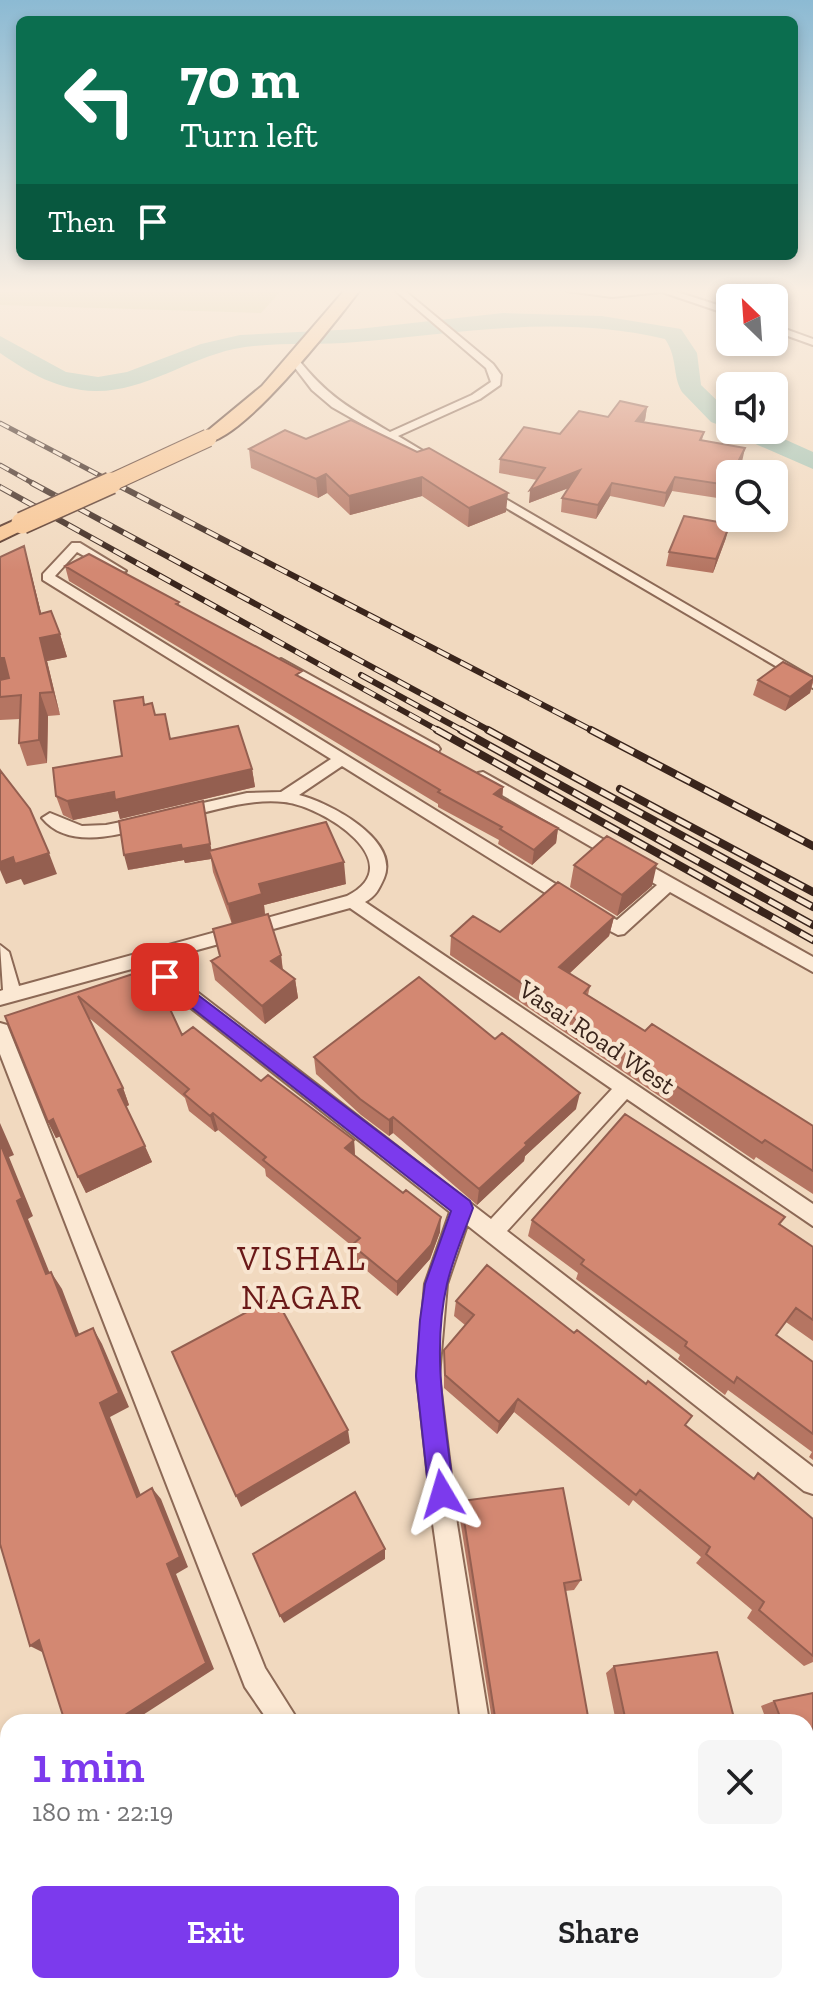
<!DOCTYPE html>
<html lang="en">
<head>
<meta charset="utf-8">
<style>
	:root { --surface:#fff; --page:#f6f6f6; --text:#202124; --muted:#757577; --accent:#7c3aed }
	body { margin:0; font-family:"Zilla Slab",serif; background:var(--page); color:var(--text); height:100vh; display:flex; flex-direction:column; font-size:30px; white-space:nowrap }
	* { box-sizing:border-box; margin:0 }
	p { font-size:26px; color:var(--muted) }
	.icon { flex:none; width:44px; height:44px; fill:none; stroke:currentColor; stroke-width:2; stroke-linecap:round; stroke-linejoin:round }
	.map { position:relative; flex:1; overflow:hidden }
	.sheet { position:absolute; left:0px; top:1714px; width:814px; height:280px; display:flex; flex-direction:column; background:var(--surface); border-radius:24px 24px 0 0; box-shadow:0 4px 12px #0003 }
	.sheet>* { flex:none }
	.guide { position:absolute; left:16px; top:16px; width:782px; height:244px; border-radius:12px; box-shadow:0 4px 12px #0003; background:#0b6e4f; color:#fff; overflow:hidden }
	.needle { width:52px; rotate:335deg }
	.buttons { position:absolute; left:716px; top:284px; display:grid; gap:16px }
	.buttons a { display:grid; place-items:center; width:72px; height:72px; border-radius:12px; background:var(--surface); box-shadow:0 4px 12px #0003; font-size:40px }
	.pin { position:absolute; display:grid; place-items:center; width:68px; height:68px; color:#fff; margin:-34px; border-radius:16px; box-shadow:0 4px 12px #0006 }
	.me { position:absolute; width:88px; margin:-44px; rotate:353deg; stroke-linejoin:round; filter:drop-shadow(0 0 6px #0008) }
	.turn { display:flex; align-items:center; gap:28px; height:168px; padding:0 32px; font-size:36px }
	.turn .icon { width:104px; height:104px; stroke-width:2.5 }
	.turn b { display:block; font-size:56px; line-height:68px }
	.then { display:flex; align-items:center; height:76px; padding:0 32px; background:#0003; gap:16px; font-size:30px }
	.round { display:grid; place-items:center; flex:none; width:84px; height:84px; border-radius:12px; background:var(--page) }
	.headline { display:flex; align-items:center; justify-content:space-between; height:136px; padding:0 32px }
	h1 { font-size:48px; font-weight:600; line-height:60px; color:var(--accent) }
	.button { display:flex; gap:16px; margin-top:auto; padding:16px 32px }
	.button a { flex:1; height:92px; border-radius:12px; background:var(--accent); color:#fff; font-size:32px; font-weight:600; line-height:92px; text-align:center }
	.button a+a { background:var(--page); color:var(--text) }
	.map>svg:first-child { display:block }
	.green { fill:#d0cc92 }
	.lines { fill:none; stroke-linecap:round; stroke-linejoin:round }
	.river { fill:#a3c3b3; fill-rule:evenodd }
	.minor-casing { stroke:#8c6956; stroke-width:4 }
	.primary-casing { stroke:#59382b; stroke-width:4 }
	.minor { fill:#fbe8d3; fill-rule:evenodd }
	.primary { fill:#f8c694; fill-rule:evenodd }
	.rail-far2-casing { stroke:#3a251c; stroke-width:5 }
	.rail-far1-casing { stroke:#3a251c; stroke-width:6 }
	.rail-casing { stroke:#3a251c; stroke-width:8 }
	.rail-far2 { stroke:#f8e5d0; stroke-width:3; stroke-dasharray:10; stroke-linecap:butt }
	.rail-far1 { stroke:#f8e5d0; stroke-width:4; stroke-dasharray:13; stroke-linecap:butt }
	.rail { stroke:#f8e5d0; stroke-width:5; stroke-dasharray:16; stroke-linecap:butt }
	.primary-bridge-far1-casing { stroke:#59382b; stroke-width:19; stroke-linecap:butt }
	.primary-bridge-casing { stroke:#59382b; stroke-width:24; stroke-linecap:butt }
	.primary-bridge-far1 { stroke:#f8c694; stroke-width:17 }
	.primary-bridge { stroke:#f8c694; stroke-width:21 }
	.wall { fill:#b57562 }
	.shaded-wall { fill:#945f50 }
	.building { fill:#d38872; stroke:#945f50; stroke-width:2 }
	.route { fill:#7c3aed; stroke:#51269a; stroke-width:2 }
	.labels { text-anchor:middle; stroke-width:8; stroke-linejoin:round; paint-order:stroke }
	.street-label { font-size:26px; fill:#3a251c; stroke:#f8e5d0 }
	.near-neighbourhood-label { font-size:34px; letter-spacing:2px; fill:#6a1918; stroke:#f8e5d0 }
</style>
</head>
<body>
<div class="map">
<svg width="813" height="1994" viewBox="0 0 813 1994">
	<rect width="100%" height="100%" fill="#f1d9bf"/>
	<!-- green -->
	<path class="green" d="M0,291H281L261,313L0,305Z"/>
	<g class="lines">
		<!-- river -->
		<path class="river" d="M503,313L602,316L681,329L697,353L701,385L730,413V429L711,422L682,392C672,375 678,358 665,339C556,314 465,333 356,342C316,346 274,341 234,349C187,359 144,392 95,391C58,390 29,373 0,353V336L66,372L98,377L127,372L201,344L240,335L358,329Z
			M732,430H764L813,452V469L735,435Z"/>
		<defs>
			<path id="minor" d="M396,291H405L493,364L501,375L500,385L480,399L398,436L438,460L439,462L434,465L332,407L312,390L289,360L297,358C327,396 349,408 390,432L472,395L491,382L486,368Z
				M567,291H674L730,309V315L662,292L612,297Z
				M774,325L813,339V345L774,331Z
				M484,491H492L813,678V688L484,495Z
				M72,543H80L126,571L116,574L77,552L55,576L575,896L577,900L569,906L563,904L342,766L299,795C328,802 400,839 384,878C379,889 376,896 365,902L813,1204V1226L627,1099L507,1231L813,1467V1494L804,1491L467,1225L447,1284L439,1376L457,1524L489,1722H461L433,1524L417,1376L425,1284L450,1212L139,967L0,1005V991L3,990L0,945L9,952L19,986L347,896C412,863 323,806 284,802C250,798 214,811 181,818L175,817L173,813L175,809L181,808L247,793L281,792L331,759L43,580V574ZM350,908L612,1089L491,1219L157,961Z
				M281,659L438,746L440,749L438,752H428L276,666L274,663Z
				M483,772L813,957V972L670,892L624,934L618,935L585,918L583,914L591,908L617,920L657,885L478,781V773Z
				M50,813L82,826L106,825L141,818L149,823L147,827C115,836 67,849 42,818Z
				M0,1023L7,1025L9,1030L265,1668L299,1722H269L245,1687L0,1054Z
				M494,1986H524L526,1994H494Z"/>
			<path id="primary" d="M344,291H359C337,320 236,450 202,442L199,438L262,386Z
				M22,517L32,523L29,527L0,541V527Z"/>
		</defs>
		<!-- minor casing -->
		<use href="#minor" class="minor-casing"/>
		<!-- primary casing -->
		<use href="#primary" class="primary-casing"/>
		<!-- minor -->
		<use href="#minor" class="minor"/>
		<!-- primary -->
		<use href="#primary" class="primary"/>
		<defs>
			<path id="rail-far2" d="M0,423L118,485
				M0,465L36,485"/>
			<path id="rail-far1" d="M32,483L492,732
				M114,483L595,732
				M0,487L441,732
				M361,675L465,732"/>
			<path id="rail" d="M437,730L813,940
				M461,730L813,925
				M488,730L813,907
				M591,730L813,846
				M620,789L813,892"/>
		</defs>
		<!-- rail-far2 casing -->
		<use href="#rail-far2" class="rail-far2-casing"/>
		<!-- rail-far1 casing -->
		<use href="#rail-far1" class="rail-far1-casing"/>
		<!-- rail casing -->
		<use href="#rail" class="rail-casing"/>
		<!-- rail-far2 -->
		<use href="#rail-far2" class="rail-far2"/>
		<!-- rail-far1 -->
		<use href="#rail-far1" class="rail-far1"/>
		<!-- rail -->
		<use href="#rail" class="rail"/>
		<defs>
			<path id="primary-bridge-far1" d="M106,485L208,438"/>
			<path id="primary-bridge" d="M22,523L111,483"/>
		</defs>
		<!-- primary-bridge-far1 casing -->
		<use href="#primary-bridge-far1" class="primary-bridge-far1-casing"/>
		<!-- primary-bridge casing -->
		<use href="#primary-bridge" class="primary-bridge-casing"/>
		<!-- primary-bridge-far1 -->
		<use href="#primary-bridge-far1" class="primary-bridge-far1"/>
		<!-- primary-bridge -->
		<use href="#primary-bridge" class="primary-bridge"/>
	</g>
	<!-- wall -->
	<path class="wall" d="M647,407L645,420L643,422L704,432L702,440L742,462L736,474H730V480L724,499L672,491L664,507L610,496L596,519L561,512L562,498L569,488L529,503L537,480L499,473L500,459L560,434L608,417Z
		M351,420L506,512L468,527L422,496L350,515L327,493L318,498L251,468L249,449L306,439Z
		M726,538L713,573L666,566L669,552Z
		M24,546L41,613L60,634L67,657L47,661L60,715L48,716L47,763L27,766L19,743L20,719L0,720V557Z
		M65,566L179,602V606L302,678L503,787L502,798L558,828L556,843L532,865L498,844L499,840L438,807V804L69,581Z
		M813,677V683L810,693L785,711L753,695L758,680Z
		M144,705L155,715L170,739L252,769L255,787L120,819L118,811L73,820L63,815L56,796L122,756Z
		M212,850L346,884L264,905L265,915L281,955L283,970L295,979L298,998L265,1024L215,980L211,961L219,957L232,924L213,872L211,859L185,863L184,860L128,870Z
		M574,865L652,886L617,916L570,887Z
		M614,917L609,936L569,974L590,986L588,995L645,1031L813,1126V1194L756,1157L754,1160L450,955L451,936L500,932Z
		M151,968L182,1035L261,1081L354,1140L355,1156L440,1232L430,1259L397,1296L354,1260L352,1246L266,1176L265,1169L218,1130L215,1132L189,1111L185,1098L88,1017L123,1088L129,1105L126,1107L152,1162L86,1193L61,1136L56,1138L48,1122L5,1016Z
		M314,1057L576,1109L525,1156L524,1161L477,1205L393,1133L389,1136L361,1115L316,1074Z
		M532,1220L780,1225L813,1247V1341L786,1322L776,1335L813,1362V1460L809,1457L812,1452L728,1390L725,1395L678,1359L680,1355L576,1279L578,1273L528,1236Z
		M456,1301L685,1425L753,1478L758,1473L813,1519V1662L804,1666L747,1618L752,1610L696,1563L701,1557L633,1500L629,1506L514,1412L497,1434L444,1388V1350L465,1325L454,1316Z
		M461,1501L581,1580L574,1590L565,1591L589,1722H489L492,1720L459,1513Z
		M614,1666L735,1722H616L606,1673Z
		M813,1693V1883L806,1860V1846H809L806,1836V1722H767L761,1706L774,1701Z
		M543,1986H645L647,1994H528V1989Z
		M684,1986H801L803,1994H685Z"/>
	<!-- shaded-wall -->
	<path class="shaded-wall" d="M647,407L645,420L634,435L636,421Z
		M745,448L742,462L736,474H734L736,466Z
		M580,470L579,484L529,503L530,490Z
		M326,474L327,493L318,498L316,479Z
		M422,477V496L350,515L349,496Z
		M675,477L672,491L664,507L666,493Z
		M612,483L610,496L596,519L598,505Z
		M508,493L506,512L468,527L469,508Z
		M730,524L726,538L713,573L716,559Z
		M24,546L30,569L47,636L40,614Z
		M60,634L67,657L47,661L60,715L53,692L40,638Z
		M0,658H4L12,680L0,682Z
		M813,679L810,693L785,711L790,697Z
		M40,693L48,716L47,763L39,740Z
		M252,769L255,787L120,819L118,811L73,820L67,801Z
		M503,787L502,801L494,794Z
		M203,801L213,859L209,851L211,859L185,863L184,860L128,870L124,855Z
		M558,828L556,843L532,865L534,850Z
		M49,853L57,874L24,885L21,879L6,884L0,870V862L13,857Z
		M344,862L346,884L264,905L265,915L232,924L228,904L259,884Z
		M657,864L652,886L617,916L622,895Z
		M614,917L609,936L556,986L559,967Z
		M281,955L283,974L271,961Z
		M295,979L298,998L265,1024L262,1006Z
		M123,1088L129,1105L125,1107L118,1090Z
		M580,1093L576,1109L525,1156L524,1161L477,1205L479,1189L525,1143Z
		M213,1113L218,1130L215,1132L210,1116Z
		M393,1117V1133L389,1136V1120Z
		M53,1119L61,1136L56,1138L48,1122Z
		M0,1123L14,1155L9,1157L33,1216L28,1219L57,1291L46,1274L17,1201L0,1143Z
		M354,1140L355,1156L345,1148Z
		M145,1146L152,1162L86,1193L78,1177Z
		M441,1217L440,1232L430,1259L397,1296V1282Z
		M51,1272L62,1289L86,1352L76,1336Z
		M93,1328L102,1344L129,1407L110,1417L146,1508L137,1497L100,1403Z
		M518,1399L514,1412L497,1434L499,1422Z
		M348,1430L350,1443L241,1507L236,1496Z
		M152,1488L161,1499L188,1567L176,1574L214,1669L132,1722H114L167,1564Z
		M385,1549V1559L284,1623L280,1616Z
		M39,1640L44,1653L30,1646Z
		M324,1986H330L333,1994H327Z"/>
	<!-- building -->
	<path class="building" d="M620,401L647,407L636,421L704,432L700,440L745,448L736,466H733L727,485L675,477L666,493L612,483L598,505L562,498L580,470L530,490L545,468L500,459L524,427L560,434L579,411L608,417Z
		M351,420L417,452L429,448L508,493L469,508L422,477L349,496L326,474L316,479L249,449L285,430L306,439Z
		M684,516L730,524L716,559L669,552Z
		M24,546L40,614L51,611L60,634L40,638L53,692L40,693L39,740L19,743L21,695L0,697V680L9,678L4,658H0V557Z
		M89,554L179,602L176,604L302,671L296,675L503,787L494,794L558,828L534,850L500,829L502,827L438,792L440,790L65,566Z
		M783,662L813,677V679L790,697L758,680Z
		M143,697L144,705L152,703L155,715L165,714L170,739L238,726L252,769L115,800L114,792L67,801L56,796L53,768L122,756L114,701Z
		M0,770L30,809L49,853L15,864L13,857L0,862Z
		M203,801L210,844L182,849L181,845L124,855L119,821Z
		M326,822L344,862L259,884L262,894L228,904L209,851Z
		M607,836L657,864L622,895L574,865Z
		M558,882L614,917L559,967L590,986L584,993L645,1031L652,1024L813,1126V1171L765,1140L762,1143L451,936L473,916L500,932Z
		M268,914L281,955L271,961L295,979L262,1006L211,961L220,956L213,929Z
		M151,968L182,1035L193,1027L261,1081L268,1075L354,1140L345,1148L403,1193L406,1190L441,1217L431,1245L397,1282L352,1245L360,1238L263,1160L266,1157L213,1113L210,1116L184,1094L189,1089L78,996L123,1088L118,1090L145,1146L78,1177L53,1119L48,1122L5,1016Z
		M419,977L495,1039L502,1033L580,1093L525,1143L527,1145L479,1189L393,1117L389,1120L360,1099L314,1057Z
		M625,1114L785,1217L779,1224L813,1247V1320L796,1308L776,1335L813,1362V1434L737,1377L734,1383L685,1346L687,1342L581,1264L584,1260L532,1220Z
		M0,1143L22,1198L17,1201L46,1274L51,1272L76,1336L93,1328L119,1393L100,1403L137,1497L152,1488L180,1557L167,1564L206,1663L114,1722H65L39,1640L30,1646L0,1544Z
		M487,1265L574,1333L577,1330L646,1384L648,1381L692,1416L685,1425L754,1479L758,1473L813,1519V1656L759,1610L764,1602L706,1554L710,1547L640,1490L636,1495L518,1399L499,1422L445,1375L444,1350L474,1315L456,1301Z
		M275,1297L348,1430L236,1496L172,1352Z
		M563,1488L581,1580L564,1583L589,1722H491L490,1721L495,1717L461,1501Z
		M355,1492L385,1549L280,1616L253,1554Z
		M717,1652L735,1722H626L614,1666Z
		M813,1693V1811L806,1791V1722H782L774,1701Z
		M130,1986H193L182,1994H133Z
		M270,1986H324L327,1994H259Z
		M349,1986H458L459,1994H349Z
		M591,1986H645L647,1994H553Z
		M695,1986H801L803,1994H697Z"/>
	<!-- sky -->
	<linearGradient id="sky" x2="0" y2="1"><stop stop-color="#8cbad3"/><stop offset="0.51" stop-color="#f9eee2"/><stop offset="1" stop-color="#f9eee2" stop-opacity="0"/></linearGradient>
	<rect width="813" height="570" fill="url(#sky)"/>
	<!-- route -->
	<path class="route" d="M165,970L470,1201L473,1208C464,1233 453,1258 447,1284C431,1353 446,1425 454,1494L451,1503L442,1506L433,1503L429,1494L416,1376L420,1320L425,1284L451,1211L159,982L156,977L159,972Z"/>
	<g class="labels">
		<!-- street labels -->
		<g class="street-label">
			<text transform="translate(597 1037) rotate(34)" y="9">Vasai Road West</text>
		</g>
		<!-- near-neighbourhood labels -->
		<g class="near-neighbourhood-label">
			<text x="302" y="1270">VISHAL<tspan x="302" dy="39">NAGAR</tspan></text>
		</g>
	</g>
</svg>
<div class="buttons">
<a><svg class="needle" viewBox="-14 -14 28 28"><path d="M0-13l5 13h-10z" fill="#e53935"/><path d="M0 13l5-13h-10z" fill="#757577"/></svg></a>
<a><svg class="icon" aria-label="sound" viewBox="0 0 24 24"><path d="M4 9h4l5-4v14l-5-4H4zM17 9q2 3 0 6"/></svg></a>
<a><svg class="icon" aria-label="search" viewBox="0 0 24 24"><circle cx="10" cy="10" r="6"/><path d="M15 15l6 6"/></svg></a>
</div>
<div class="pin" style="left:165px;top:977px;background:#d93025"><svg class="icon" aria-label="arrive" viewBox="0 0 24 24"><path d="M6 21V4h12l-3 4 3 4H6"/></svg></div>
<svg class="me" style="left:442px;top:1494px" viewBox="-20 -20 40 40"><path d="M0-17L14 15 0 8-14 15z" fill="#7c3aed" stroke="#fff" stroke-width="4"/></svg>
<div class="guide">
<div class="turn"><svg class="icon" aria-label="left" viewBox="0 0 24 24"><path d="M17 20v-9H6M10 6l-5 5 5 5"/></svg><div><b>70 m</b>Turn left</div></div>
<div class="then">Then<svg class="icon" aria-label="arrive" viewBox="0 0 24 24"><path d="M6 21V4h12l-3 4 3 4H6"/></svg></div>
</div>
<section class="sheet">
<div class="headline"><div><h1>1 min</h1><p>180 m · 22:19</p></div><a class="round"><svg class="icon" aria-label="close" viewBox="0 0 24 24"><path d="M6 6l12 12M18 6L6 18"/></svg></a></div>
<div class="button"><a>Exit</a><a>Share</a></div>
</section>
</div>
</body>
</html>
